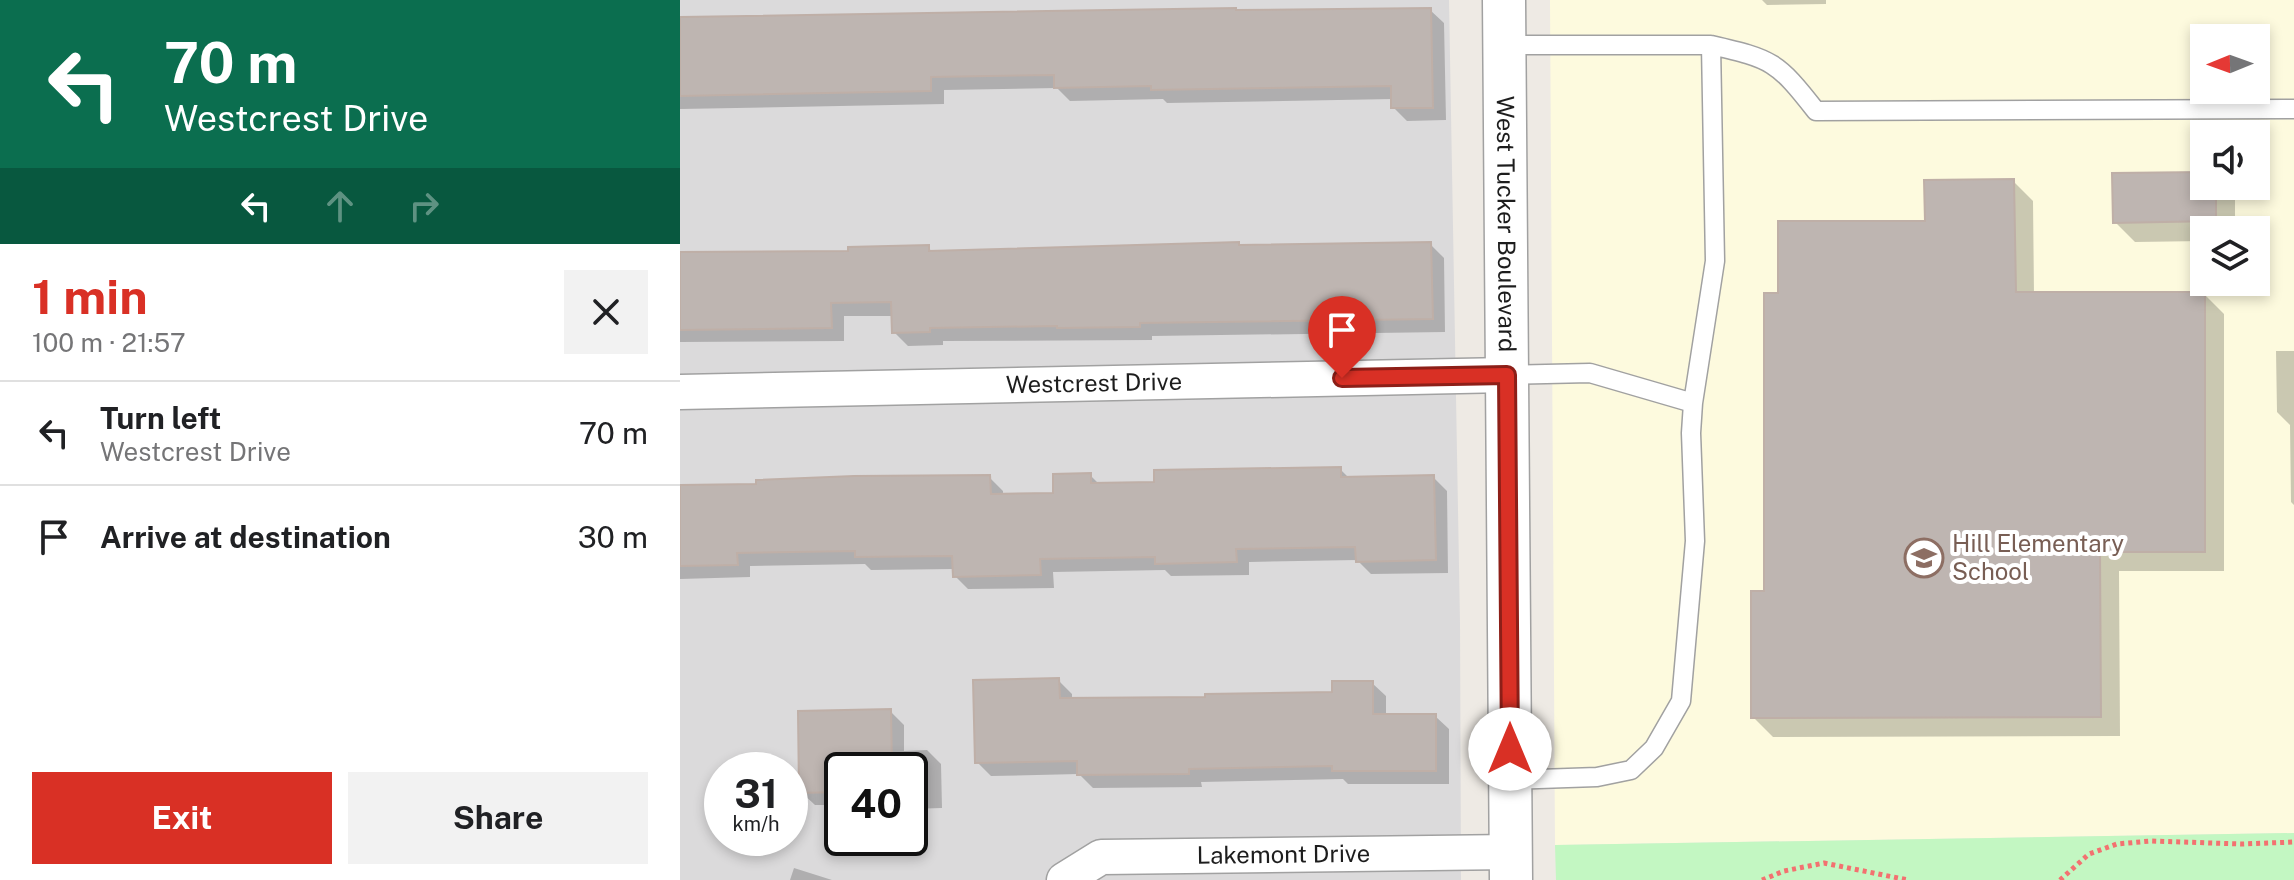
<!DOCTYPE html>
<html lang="en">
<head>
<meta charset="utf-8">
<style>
	:root { --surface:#fff; --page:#f2f2f2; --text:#202124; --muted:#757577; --line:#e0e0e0; --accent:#d93025 }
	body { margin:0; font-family:"Public Sans",sans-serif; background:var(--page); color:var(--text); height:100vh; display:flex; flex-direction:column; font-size:30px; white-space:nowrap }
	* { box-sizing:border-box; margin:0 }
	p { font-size:26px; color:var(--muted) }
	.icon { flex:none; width:44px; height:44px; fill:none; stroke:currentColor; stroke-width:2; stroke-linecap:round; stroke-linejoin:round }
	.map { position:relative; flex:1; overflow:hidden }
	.details { display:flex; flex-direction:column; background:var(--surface); width:680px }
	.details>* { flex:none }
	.hud { background:#0b6e4f; color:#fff; overflow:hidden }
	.needle { width:52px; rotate:269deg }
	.tools { position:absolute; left:1510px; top:24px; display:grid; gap:16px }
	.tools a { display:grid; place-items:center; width:80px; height:80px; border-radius:0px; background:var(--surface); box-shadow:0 4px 12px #0003; font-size:40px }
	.speed { position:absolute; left:24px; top:752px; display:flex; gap:16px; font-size:40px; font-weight:700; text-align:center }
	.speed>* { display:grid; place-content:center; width:104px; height:104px; border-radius:50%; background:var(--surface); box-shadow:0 4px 12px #0003; line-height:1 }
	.speed small { font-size:20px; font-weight:400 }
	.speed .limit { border:4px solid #111; border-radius:12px; background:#fff; color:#111 }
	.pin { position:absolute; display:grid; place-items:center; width:68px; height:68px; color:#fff; margin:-82px -34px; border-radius:50% 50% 50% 0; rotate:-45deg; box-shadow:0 0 8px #0007 }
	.pin .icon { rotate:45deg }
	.me { position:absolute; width:88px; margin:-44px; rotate:0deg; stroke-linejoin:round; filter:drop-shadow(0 0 6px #0008) }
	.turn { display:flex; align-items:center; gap:28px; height:168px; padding:0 32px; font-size:36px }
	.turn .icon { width:104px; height:104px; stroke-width:2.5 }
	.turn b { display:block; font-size:56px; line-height:68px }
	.lanes { display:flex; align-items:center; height:76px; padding:0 32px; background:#0003; justify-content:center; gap:40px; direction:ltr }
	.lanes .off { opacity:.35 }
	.round { display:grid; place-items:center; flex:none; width:84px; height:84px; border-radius:0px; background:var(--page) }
	.overview { display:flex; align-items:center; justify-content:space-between; height:136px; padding:0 32px }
	h1 { font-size:48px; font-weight:700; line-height:60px; color:var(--accent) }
	.button { display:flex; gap:16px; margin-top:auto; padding:16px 32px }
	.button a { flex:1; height:92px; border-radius:0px; background:var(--accent); color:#fff; font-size:32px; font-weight:700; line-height:92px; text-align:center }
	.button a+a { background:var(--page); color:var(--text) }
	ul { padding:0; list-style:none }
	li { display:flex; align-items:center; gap:24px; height:104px; padding:0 32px; border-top:2px solid var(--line) }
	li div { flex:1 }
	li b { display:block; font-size:30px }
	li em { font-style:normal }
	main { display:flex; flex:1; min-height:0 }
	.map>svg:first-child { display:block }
	.residential { fill:#dbdadb; fill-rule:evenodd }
	.education { fill:#fdfade; fill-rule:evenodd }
	.park { fill:#c3f7c2 }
	.shadow { fill:#0003 }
	.building { fill:#beb5b1; stroke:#bfafa7; stroke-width:2 }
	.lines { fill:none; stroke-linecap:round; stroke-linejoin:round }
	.service-casing { stroke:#a1a1a1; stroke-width:21 }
	.minor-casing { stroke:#a1a1a1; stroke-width:37 }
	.tertiary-casing { stroke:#a1a1a1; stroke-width:45 }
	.path { stroke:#f37170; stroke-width:5; stroke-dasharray:4 4; stroke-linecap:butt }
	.service { stroke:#fff; stroke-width:18 }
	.minor { stroke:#fff; stroke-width:34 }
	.tertiary { stroke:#fff; stroke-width:42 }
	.route-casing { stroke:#8d1f18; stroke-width:20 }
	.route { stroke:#d93025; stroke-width:14 }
	.labels { text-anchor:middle; stroke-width:8; stroke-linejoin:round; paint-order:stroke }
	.street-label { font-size:24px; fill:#1d1d1d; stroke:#fff }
	.education-label { font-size:24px; fill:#785e54; stroke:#fff; text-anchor:start }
</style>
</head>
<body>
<main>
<section class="details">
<div class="hud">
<div class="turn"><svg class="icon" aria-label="left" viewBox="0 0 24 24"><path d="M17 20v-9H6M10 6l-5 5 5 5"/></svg><div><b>70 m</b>Westcrest Drive</div></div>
<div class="lanes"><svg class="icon" aria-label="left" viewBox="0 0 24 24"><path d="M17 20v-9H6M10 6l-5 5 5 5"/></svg><svg class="icon off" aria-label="ahead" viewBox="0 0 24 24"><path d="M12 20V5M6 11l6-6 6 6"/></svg><svg class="icon off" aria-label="right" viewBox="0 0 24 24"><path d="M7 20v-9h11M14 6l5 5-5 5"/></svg></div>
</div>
<div class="overview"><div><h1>1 min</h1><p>100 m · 21:57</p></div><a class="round"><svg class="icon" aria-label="close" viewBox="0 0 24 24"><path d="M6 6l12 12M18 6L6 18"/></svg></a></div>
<ul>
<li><svg class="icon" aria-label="left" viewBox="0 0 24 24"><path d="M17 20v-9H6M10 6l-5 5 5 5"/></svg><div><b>Turn left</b><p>Westcrest Drive</p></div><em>70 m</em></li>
<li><svg class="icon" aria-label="arrive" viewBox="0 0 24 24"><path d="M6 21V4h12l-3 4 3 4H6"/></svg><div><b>Arrive at destination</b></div><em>30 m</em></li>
</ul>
<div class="button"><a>Exit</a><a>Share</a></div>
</section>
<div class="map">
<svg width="1614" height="880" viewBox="0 0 1614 880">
	<rect width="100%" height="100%" fill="#eeeae4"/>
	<!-- residential -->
	<path class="residential" d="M0,0H769L780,623L781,880H0ZM42,770H110V838H42ZM162,770H230V838H162Z"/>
	<!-- education -->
	<path class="education" d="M870,0H1614V833L875,845ZM1524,38H1576V90H1524ZM1524,134H1576V186H1524ZM1524,230H1576V282H1524Z"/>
	<!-- park -->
	<path class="park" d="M1614,833V880H876L875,845Z"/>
	<!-- shadow -->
	<path class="shadow" d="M1082,0H1146V4L1087,5Z
		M750,10L764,23L766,120L727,121L713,107V99L487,103L483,99L390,101L377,88L264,90V104L0,109V19Z
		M1524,174V186H1547L1555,193V230H1524V241L1455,242L1435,222Z
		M1333,181L1353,201L1354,294H1524L1544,314V571H1439L1440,736L1093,737L1073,717L1086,593L1100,295Z
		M750,244L764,258L765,332L472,336V340L263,341V345L228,346L214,332V316H164V341L0,342V254L170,253L248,247L253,253Z
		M1596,351H1614V505L1611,502L1610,425L1597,412Z
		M660,469L669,478L753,477L767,491L768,573L691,574L677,560L569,562V575L491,576L485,570L373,572L374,588L288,589L275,576L274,569L191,570L185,564L70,566V577L0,579V486L309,477L323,491V496L375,495L410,475L420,485L476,484Z
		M378,680L392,694V700L527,699L654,694L692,683L706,696V716H755L769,729V784H668L663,779L521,782L522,787L413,788L399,774L311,776L297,762Z
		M210,711L224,725V751L247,750L261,764L262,808L230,809V770H162V805H135L121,792Z
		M114,868L152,880H110Z"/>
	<!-- building -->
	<path class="building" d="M556,8V10L751,8L753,108H711V86L471,90V86L374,88V75L251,77V91L0,96V17Z
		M1524,172V186H1536V221L1433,223L1432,173Z
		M1334,179L1336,292H1525V552H1420L1421,717L1071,718V591H1084V293H1098V221H1245L1244,180Z
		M559,242V245L751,242L753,319L460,323V327L377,328V326L250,328V332L212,333L211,302L151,303L152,328L0,330V252L168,251V247L249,245V251Z
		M661,467V477L754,475L756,560L676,562L675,547L556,549L557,562L475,564V557L360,559L361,575L273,577L272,556L175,557V551L57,553L58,565L0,566V485L76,484V480L174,476L310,475L311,494L373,493V474L411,473V483L474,482V470Z
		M379,678L380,698L525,697V694L652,692V681H693V714H756V771H652V766L509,769V774L397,775V761L295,763L293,680Z
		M211,709L212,770H162V792L119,793L118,711Z"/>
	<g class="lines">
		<defs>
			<path id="service" d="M824,45H1031L1035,261L1013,403
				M1031,45C1092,59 1097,61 1136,111L1614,109
				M827,375L910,373L1013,403L1011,433L1015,541L1001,701L974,748L951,770L917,777L830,780"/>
			<g id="minor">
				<path id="s1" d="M0,392L827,375"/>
				<path id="s2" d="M384,880L421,857L831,852"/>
			</g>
			<g id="tertiary">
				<path id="s3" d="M824,0L831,880"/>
			</g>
		</defs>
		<!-- service casing -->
		<use href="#service" class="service-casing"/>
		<!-- minor casing -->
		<use href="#minor" class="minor-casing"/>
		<!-- tertiary casing -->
		<use href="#tertiary" class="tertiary-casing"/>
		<!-- path -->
		<path class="path" d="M1082,880L1104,871L1144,863L1228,880
			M1380,880L1409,854L1437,844L1471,841L1562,844L1614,842"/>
		<!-- service -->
		<use href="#service" class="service"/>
		<!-- minor -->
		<use href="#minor" class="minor"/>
		<!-- tertiary -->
		<use href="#tertiary" class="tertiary"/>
	</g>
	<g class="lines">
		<defs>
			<path id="route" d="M662,378L827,375L830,749"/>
		</defs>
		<!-- route casing -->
		<use href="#route" class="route-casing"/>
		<!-- route -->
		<use href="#route" class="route"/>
	</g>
	<!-- icons -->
	<defs>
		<symbol id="school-ring" viewBox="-11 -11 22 22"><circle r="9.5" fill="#fff" stroke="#8d6e63" stroke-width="1.5"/><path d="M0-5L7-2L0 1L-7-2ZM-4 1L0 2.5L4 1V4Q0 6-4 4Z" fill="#8d6e63"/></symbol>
	</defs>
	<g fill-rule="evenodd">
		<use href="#school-ring" x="1222" y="536" width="44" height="44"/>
	</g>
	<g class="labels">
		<!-- street labels -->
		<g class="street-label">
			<text dy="8" stroke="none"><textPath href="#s3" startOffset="224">West Tucker Boulevard</textPath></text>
			<text dy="8" stroke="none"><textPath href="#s1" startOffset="414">Westcrest Drive</textPath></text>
			<text dy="8" stroke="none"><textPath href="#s2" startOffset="226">Lakemont Drive</textPath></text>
		</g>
		<!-- education labels -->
		<g class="education-label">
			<text x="1272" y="552">Hill Elementary<tspan x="1272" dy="28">School</tspan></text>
		</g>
	</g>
</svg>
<div class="tools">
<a><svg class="needle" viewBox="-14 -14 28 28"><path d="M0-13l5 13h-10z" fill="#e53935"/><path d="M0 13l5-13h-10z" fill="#757577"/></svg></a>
<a><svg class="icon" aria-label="sound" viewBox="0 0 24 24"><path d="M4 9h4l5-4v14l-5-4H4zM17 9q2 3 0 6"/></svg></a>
<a><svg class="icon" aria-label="layers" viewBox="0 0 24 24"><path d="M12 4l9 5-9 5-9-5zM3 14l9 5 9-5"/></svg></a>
</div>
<div class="speed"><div>31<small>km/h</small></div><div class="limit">40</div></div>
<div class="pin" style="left:662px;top:378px;background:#d93025"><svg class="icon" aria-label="arrive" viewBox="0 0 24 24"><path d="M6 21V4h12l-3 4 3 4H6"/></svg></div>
<svg class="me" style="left:830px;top:749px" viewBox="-20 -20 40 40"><circle r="19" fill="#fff"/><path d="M0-13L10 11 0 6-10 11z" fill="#d93025"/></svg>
</div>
</main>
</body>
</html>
